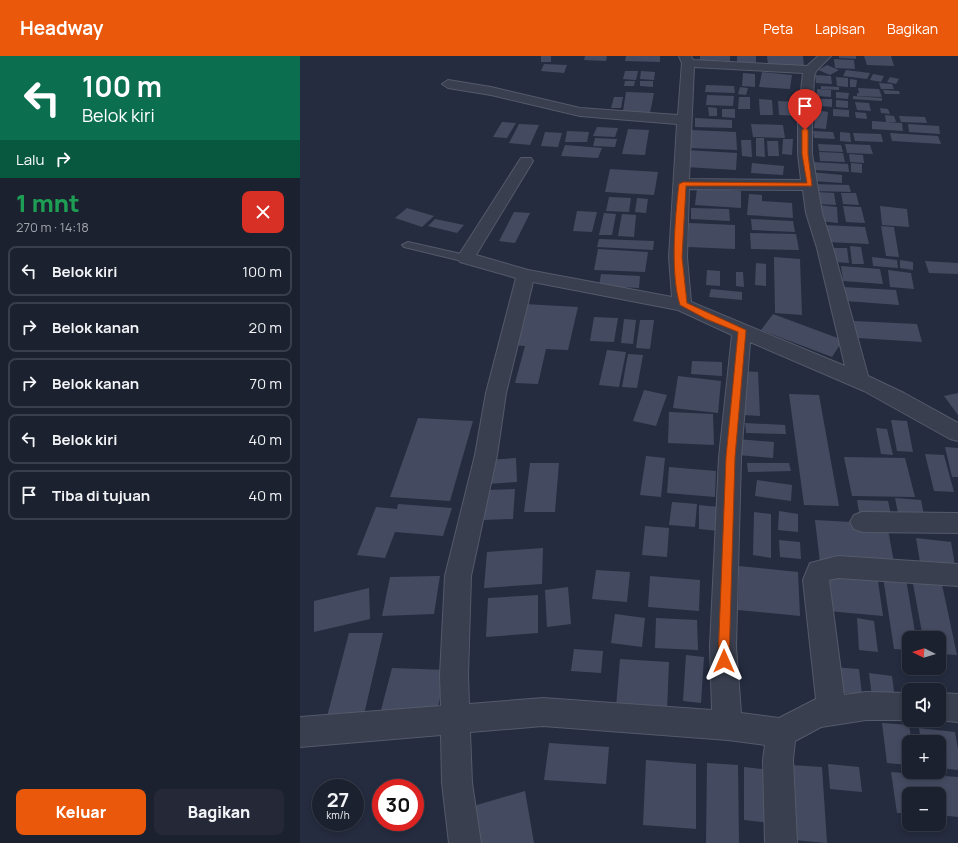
<!DOCTYPE html>
<html lang="id">
<head>
<meta charset="utf-8">
<style>
	:root { --surface:#1c212f; --page:#252937; --text:#f1f3f6; --muted:#a0a3aa; --line:#3a3e4b; --accent:#ea580c }
	body { margin:0; font-family:Manrope,sans-serif; background:var(--page); color:var(--text); height:100vh; display:flex; flex-direction:column; font-size:15px; white-space:nowrap }
	* { box-sizing:border-box; margin:0 }
	p { font-size:13px; color:var(--muted) }
	.icon { flex:none; width:22px; height:22px; fill:none; stroke:currentColor; stroke-width:2; stroke-linecap:round; stroke-linejoin:round }
	.map { position:relative; flex:1; overflow:hidden }
	.side { display:flex; flex-direction:column; background:var(--surface); width:300px }
	.side>* { flex:none }
	.guide { background:#0b6e4f; color:#fff; overflow:hidden }
	.needle { width:26px; rotate:275deg }
	.buttons { position:absolute; left:602px; top:575px; display:grid; gap:8px }
	.buttons a { display:grid; place-items:center; width:44px; height:44px; border-radius:8px; background:var(--surface); box-shadow:0 2px 6px #0003,0 0 0 1px var(--line); font-size:20px }
	.speed { position:absolute; left:12px; top:723px; display:flex; gap:8px; font-size:20px; font-weight:700; text-align:center }
	.speed>* { display:grid; place-content:center; width:52px; height:52px; border-radius:50%; background:var(--surface); box-shadow:0 2px 6px #0003,0 0 0 1px var(--line); line-height:1 }
	.speed small { font-size:10px; font-weight:400 }
	.speed .limit { border:6px solid #d22; background:#fff; color:#111 }
	.pin { position:absolute; display:grid; place-items:center; width:34px; height:34px; color:#fff; margin:-41px -17px; border-radius:50% 50% 50% 0; rotate:-45deg; box-shadow:0 0 4px #0007 }
	.pin .icon { rotate:45deg }
	.me { position:absolute; width:44px; margin:-22px; rotate:0deg; stroke-linejoin:round; filter:drop-shadow(0 0 3px #0008) }
	.turn { display:flex; align-items:center; gap:14px; height:84px; padding:0 16px; font-size:18px }
	.turn .icon { width:52px; height:52px; stroke-width:2.5 }
	.turn b { display:block; font-size:28px; line-height:34px }
	.then { display:flex; align-items:center; height:38px; padding:0 16px; background:#0003; gap:8px; font-size:15px }
	.round { display:grid; place-items:center; flex:none; width:42px; height:42px; border-radius:8px; background:var(--page) }
	.head { display:flex; align-items:center; justify-content:space-between; height:68px; padding:0 16px }
	h1 { font-size:24px; font-weight:800; line-height:30px; color:#1e9e55 }
	.cta { display:flex; gap:8px; margin-top:auto; padding:8px 16px }
	.cta a { flex:1; height:46px; border-radius:8px; background:var(--accent); color:#fff; font-size:16px; font-weight:800; line-height:46px; text-align:center }
	.cta a+a { background:var(--page); color:var(--text) }
	ul { padding:0; list-style:none }
	li { display:flex; align-items:center; gap:12px; height:50px; margin:0 8px 6px; padding:0 8px; border:2px solid var(--line); border-radius:8px }
	li div { flex:1 }
	li b { display:block; font-size:15px }
	li em { font-style:normal }
	header { display:flex; align-items:center; gap:24px; box-sizing:border-box; height:56px; padding:0 20px; background:var(--accent); color:#fff }
	header strong { font-size:19px }
	nav { display:flex; gap:22px; margin-inline-start:auto; font-size:14px }
	main { display:flex; flex:1; min-height:0 }
	.map>svg:first-child { display:block }
	.building { fill:#444b61 }
	.lines { fill:none; stroke-linecap:round; stroke-linejoin:round }
	.lane-casing { stroke:#545a69; stroke-width:2 }
	.street-casing { stroke:#545a69; stroke-width:2 }
	.lane { fill:#393f4f; fill-rule:evenodd }
	.street { fill:#393f4f; fill-rule:evenodd }
	.route { fill:#ea580c; stroke:#983908 }
</style>
</head>
<body>
<header>
<strong>Headway</strong>
<nav><a>Peta</a><a>Lapisan</a><a>Bagikan</a></nav>
</header>
<main>
<section class="side">
<div class="guide">
<div class="turn"><svg class="icon" aria-label="left" viewBox="0 0 24 24"><path d="M17 20v-9H6M10 6l-5 5 5 5"/></svg><div><b>100 m</b>Belok kiri</div></div>
<div class="then">Lalu<svg class="icon" aria-label="right" viewBox="0 0 24 24"><path d="M7 20v-9h11M14 6l5 5-5 5"/></svg></div>
</div>
<div class="head"><div><h1>1 mnt</h1><p>270 m · 14:18</p></div><a class="round" style="background:#d93025;color:#fff"><svg class="icon" aria-label="close" viewBox="0 0 24 24"><path d="M6 6l12 12M18 6L6 18"/></svg></a></div>
<ul>
<li><svg class="icon" aria-label="left" viewBox="0 0 24 24"><path d="M17 20v-9H6M10 6l-5 5 5 5"/></svg><div><b>Belok kiri</b></div><em>100 m</em></li>
<li><svg class="icon" aria-label="right" viewBox="0 0 24 24"><path d="M7 20v-9h11M14 6l5 5-5 5"/></svg><div><b>Belok kanan</b></div><em>20 m</em></li>
<li><svg class="icon" aria-label="right" viewBox="0 0 24 24"><path d="M7 20v-9h11M14 6l5 5-5 5"/></svg><div><b>Belok kanan</b></div><em>70 m</em></li>
<li><svg class="icon" aria-label="left" viewBox="0 0 24 24"><path d="M17 20v-9H6M10 6l-5 5 5 5"/></svg><div><b>Belok kiri</b></div><em>40 m</em></li>
<li><svg class="icon" aria-label="arrive" viewBox="0 0 24 24"><path d="M6 21V4h12l-3 4 3 4H6"/></svg><div><b>Tiba di tujuan</b></div><em>40 m</em></li>
</ul>
<div class="cta"><a>Keluar</a><a>Bagikan</a></div>
</section>
<div class="map">
<svg width="658" height="787" viewBox="0 0 658 787">
	<rect width="100%" height="100%" fill="#252c3f"/>
	<!-- building -->
	<path class="building" d="M241,0H251V6H241Z
		M285,0H307L306,5L284,4Z
		M326,0H360V6L325,5Z
		M400,0H430V5L400,4Z
		M437,0H456V8H437Z
		M467,0H503L504,11L468,9Z
		M539,0H556V3L539,2Z
		M564,0H591L594,10L567,9Z
		M534,3L554,4L555,13L535,12Z
		M244,8L267,9L264,17L241,15Z
		M527,9L539,14L530,19L518,14Z
		M546,14L570,17L567,23L543,20Z
		M325,15H338L336,24L323,23Z
		M341,15L355,16L354,24L340,23Z
		M462,16L492,19L490,33L459,31Z
		M443,17L455,18V31L442,30Z
		M573,18L584,20L581,26L570,24Z
		M515,19L531,20L532,28L516,27Z
		M536,21L548,22V31L537,30Z
		M590,21L599,23L596,28L587,26Z
		M550,23L557,24L556,31H550Z
		M325,25H335L334,30H324Z
		M340,25H353V31L340,30Z
		M579,27L592,28L594,33H581Z
		M406,29L434,30L435,37L405,36Z
		M521,30L539,31V34L521,33Z
		M440,31L448,32L446,39L438,38Z
		M558,32L579,33L582,41L557,40V37H559Z
		M517,33L531,34V41L517,40Z
		M583,34L599,35L600,38H585Z
		M326,36L354,37L350,57L323,55Z
		M536,36L549,37L548,43L536,42Z
		M407,39L434,40L433,50L406,49Z
		M553,40L582,42V45L553,43Z
		M314,41H323L321,52H311Z
		M439,41H450V53H438Z
		M459,43L472,44L473,59H460Z
		M521,43H532V51L521,50Z
		M536,44L548,45V52L536,51Z
		M478,45L498,46L500,60L479,59Z
		M555,46L569,47L571,55L557,54Z
		M408,51L417,52V60H409Z
		M580,52L588,53L590,58L581,57Z
		M422,53H435V62L422,61Z
		M533,53L549,54V61L533,60Z
		M516,54L528,56L526,73L514,72Z
		M555,56L566,57L567,63L556,62Z
		M585,59L594,60L596,66H586Z
		M599,60L625,61L627,67L601,66Z
		M395,62L432,64V72L395,71Z
		M572,65L602,67L603,75L572,73Z
		M202,66L216,67L207,82L193,81Z
		M219,68L239,69L230,89L209,87Z
		M451,68L483,69L485,82L453,81Z
		M608,68L639,70L640,78L609,76Z
		M297,71L318,72L315,81L293,80Z
		M328,73L349,74L345,99L322,98Z
		M391,74L436,76L437,94L390,92Z
		M267,75L289,76L287,86H265Z
		M513,75L533,76L535,83L514,82Z
		M245,76L262,77L258,91L241,90Z
		M540,76L550,77L551,86L540,85Z
		M553,77L581,78L583,86L555,85Z
		M590,77L638,80L641,88L592,85Z
		M295,82L317,83L315,91L293,90Z
		M456,82H464L465,101L456,100Z
		M483,83H493L492,99L482,98Z
		M441,84H451L452,101L442,100Z
		M467,85H478L479,100H468Z
		M518,88L541,89L543,96L519,95Z
		M545,88L570,89L573,98L547,97Z
		M265,89L302,92L298,102L261,100Z
		M386,94L437,97L436,114L385,111Z
		M519,96L543,97L545,106L520,105Z
		M549,98L563,99L564,107L550,106Z
		M513,106L548,108L549,116L514,114Z
		M452,107L484,110L483,119L451,117Z
		M551,107L562,108V117L551,116Z
		M310,113L358,116L354,139L305,136Z
		M511,116L542,119V127L512,125Z
		M512,128L549,129L551,136L513,135Z
		M397,132L441,135V152L395,149Z
		M517,136L534,137L536,149L518,148Z
		M541,137H556L559,149L543,148Z
		M449,138L462,139V145L492,147L493,162L447,159Z
		M309,141L331,142L329,156L306,155Z
		M337,142L348,143L346,157L335,156Z
		M519,149L537,151L538,167L520,165Z
		M543,150L561,151L565,167L546,166Z
		M580,150L607,153L609,171L582,169Z
		M107,152L134,160L122,171L95,162Z
		M391,152L429,153L430,165L391,163Z
		M277,155L297,156L292,176L273,175Z
		M214,156L230,157L215,187L199,185Z
		M304,157L316,158L312,179H299Z
		M322,158L336,159L334,181L318,180Z
		M135,163L164,169L157,177L128,170Z
		M451,163L493,165L495,176L452,174Z
		M389,167L435,169V193L388,191Z
		M524,169L565,171L569,188L526,186Z
		M581,170L594,171L599,201L586,200Z
		M450,177L496,178L499,194L451,193Z
		M299,183L354,185L353,194L297,191Z
		M550,190L561,191L564,208H552Z
		M532,192H547L549,207L534,206Z
		M298,193L348,196L345,216L294,214Z
		M474,201L500,203L502,259L475,257Z
		M572,201L597,204L598,212L573,210Z
		M600,204L613,206V214L600,212Z
		M625,205L658,207V218L629,217Z
		M456,207L466,208V230L455,229Z
		M541,210L580,213L583,228L543,225Z
		M407,214L420,215V230L406,229Z
		M588,214L611,217L614,233L590,231Z
		M436,216H443L444,231L436,230Z
		M301,218L340,220L339,232L299,230Z
		M543,231L596,234L599,249L545,245Z
		M411,233L442,236V244L409,241Z
		M224,248L278,251L268,294L246,293L238,328L215,327L225,290L212,289Z
		M473,258L543,284L532,301L461,274Z
		M294,261L318,262L314,286L290,285Z
		M324,263L336,264L333,288L321,287Z
		M340,264H354L350,293L336,292Z
		M554,265L617,268L622,286L557,282Z
		M307,294L326,296L319,331L299,329Z
		M328,298L343,299L337,332L322,331Z
		M392,305L422,306V320L391,318Z
		M442,315L458,316L460,360L444,359Z
		M378,320L421,325L418,357L373,352Z
		M344,334L367,339L356,370L333,365Z
		M658,337V359L644,340Z
		M489,338L519,339L539,450L504,449Z
		M369,356L413,358L414,389L368,387Z
		M118,362L173,365L150,445L90,441Z
		M591,364L607,365L613,396L597,395Z
		M445,367L485,369L486,378L446,377Z
		M576,372L587,373L593,399L581,398Z
		M437,383L474,386L473,402L437,399Z
		M645,391L658,392V421H652Z
		M625,398L644,399L654,436L634,435Z
		M346,400L365,402L361,441L340,439Z
		M544,401L605,402L615,441L552,440Z
		M216,402L217,426L187,428V404Z
		M230,407H259L255,456H224Z
		M447,407H489L491,415L448,416Z
		M369,411L416,415L415,441L367,437Z
		M457,424L492,429L491,445L455,440Z
		M215,433L213,463L183,464L185,434Z
		M595,442L621,444L625,464L599,462Z
		M557,444L588,445L592,463L560,462Z
		M372,446L397,448L395,471L369,469Z
		M98,448L152,452L143,480L95,476L85,502L57,499L76,451L97,453Z
		M399,449L419,451V475L399,473Z
		M479,455L498,458V476L478,474Z
		M454,456L471,458V502L453,499Z
		M515,464L587,468L595,512L520,507Z
		M345,470L369,472L367,501L342,499Z
		M616,482L651,486L655,509L620,506Z
		M479,484L500,486L501,503L480,501Z
		M243,492L242,528L184,532L187,496Z
		M439,510L498,516L500,560L438,554Z
		M296,514L330,516L327,546L292,543Z
		M611,517L640,519L657,599L639,598V582H623Z
		M140,520L134,558L82,560L90,521Z
		M350,520L400,524L399,555L348,551Z
		M524,521L578,525L583,560L528,555Z
		M583,521L606,523L616,582H609V594L594,593Z
		M268,531L271,568L247,571L245,534Z
		M69,532L70,563L14,576V545Z
		M238,539V577L186,581L188,542Z
		M315,558L345,562L342,591L311,587Z
		M356,562L397,564L398,594L355,592Z
		M557,562L574,565L578,596L559,594Z
		M49,577H83L62,667L25,668Z
		M274,593L303,595L301,617L271,615Z
		M386,599L404,601L401,647L383,645Z
		M320,603L369,606L367,655L316,651Z
		M531,611L559,613L562,638L534,637Z
		M92,612L146,614L136,660L80,658Z
		M569,617L592,620L595,643L572,641Z
		M582,667L609,669L612,686H609V709L587,707Z
		M619,672L655,676L658,693V714L639,712V686H621Z
		M249,687L309,691L306,728L244,724Z
		M346,704L396,708V773L343,769Z
		M407,707L438,709L439,787H406Z
		M528,708L559,711L562,736L530,733Z
		M491,709L522,711L527,787L494,784Z
		M444,711L470,714L471,767L444,764Z
		M591,716L658,721V761L639,759V738H609V757H597Z
		M225,735L234,787H175L170,751Z"/>
	<g class="lines">
		<defs>
			<path id="lane" d="M108,186L170,200L172,202L166,206L104,191L102,189Z"/>
			<path id="street" d="M379,0H391L393,4L507,10L518,0H531L516,15L514,21L512,62V98L522,157L533,192L568,320L604,337L658,367V385L650,383L564,335L450,286L441,401L436,590L441,657L479,662L516,643L503,524L510,507L538,500L658,508V530L538,522L529,524L544,639L566,636L609,637V664H612H566L521,671L495,685L493,704L497,787H465L463,704L465,689L428,684L243,670L170,676L172,727L181,787H149L142,727L141,679L0,691V661L141,650L140,619L145,520L175,399L186,337L216,222L160,206L157,202L219,105L221,102H231L233,105L176,199L228,214L372,241L369,201L377,68L280,60L191,39L148,32L142,28L148,24L191,31L280,52L378,59L382,7ZM394,11L503,17L498,62V98L501,124L389,123ZM389,133L503,134L506,157L517,192L545,310L391,246L387,201ZM233,226L378,254L432,279L419,401L410,590L412,654L243,642L169,648L168,619L171,520L197,399L206,337Z
				M562,456L658,457V477L562,476L554,473L550,466L554,459Z
				M639,637L658,638V666L636,664H639Z"/>
		</defs>
		<!-- lane casing -->
		<use href="#lane" class="lane-casing"/>
		<!-- street casing -->
		<use href="#street" class="street-casing"/>
		<!-- lane -->
		<use href="#lane" class="lane"/>
		<!-- street -->
		<use href="#street" class="street"/>
	</g>
	<!-- route -->
	<path class="route" d="M505,72L508,74V98L512,130H386L382,201L387,247L446,274L435,401L429,605L428,609L424,610L420,609L418,605L426,401L438,276L406,263L380,249C370,217 375,161 379,128L383,126L507,127L502,98V74Z"/>
</svg>
<div class="buttons">
<a><svg class="needle" viewBox="-14 -14 28 28"><path d="M0-13l5 13h-10z" fill="#e53935"/><path d="M0 13l5-13h-10z" fill="#a0a3aa"/></svg></a>
<a><svg class="icon" aria-label="sound" viewBox="0 0 24 24"><path d="M4 9h4l5-4v14l-5-4H4zM17 9q2 3 0 6"/></svg></a>
<a>+</a>
<a>−</a>
</div>
<div class="speed"><div>27<small>km/h</small></div><div class="limit">30</div></div>
<div class="pin" style="left:505px;top:74px;background:#d93025"><svg class="icon" aria-label="arrive" viewBox="0 0 24 24"><path d="M6 21V4h12l-3 4 3 4H6"/></svg></div>
<svg class="me" style="left:424px;top:605px" viewBox="-20 -20 40 40"><path d="M0-17L14 15 0 8-14 15z" fill="#ea580c" stroke="#fff" stroke-width="4"/></svg>
</div>
</main>
</body>
</html>
